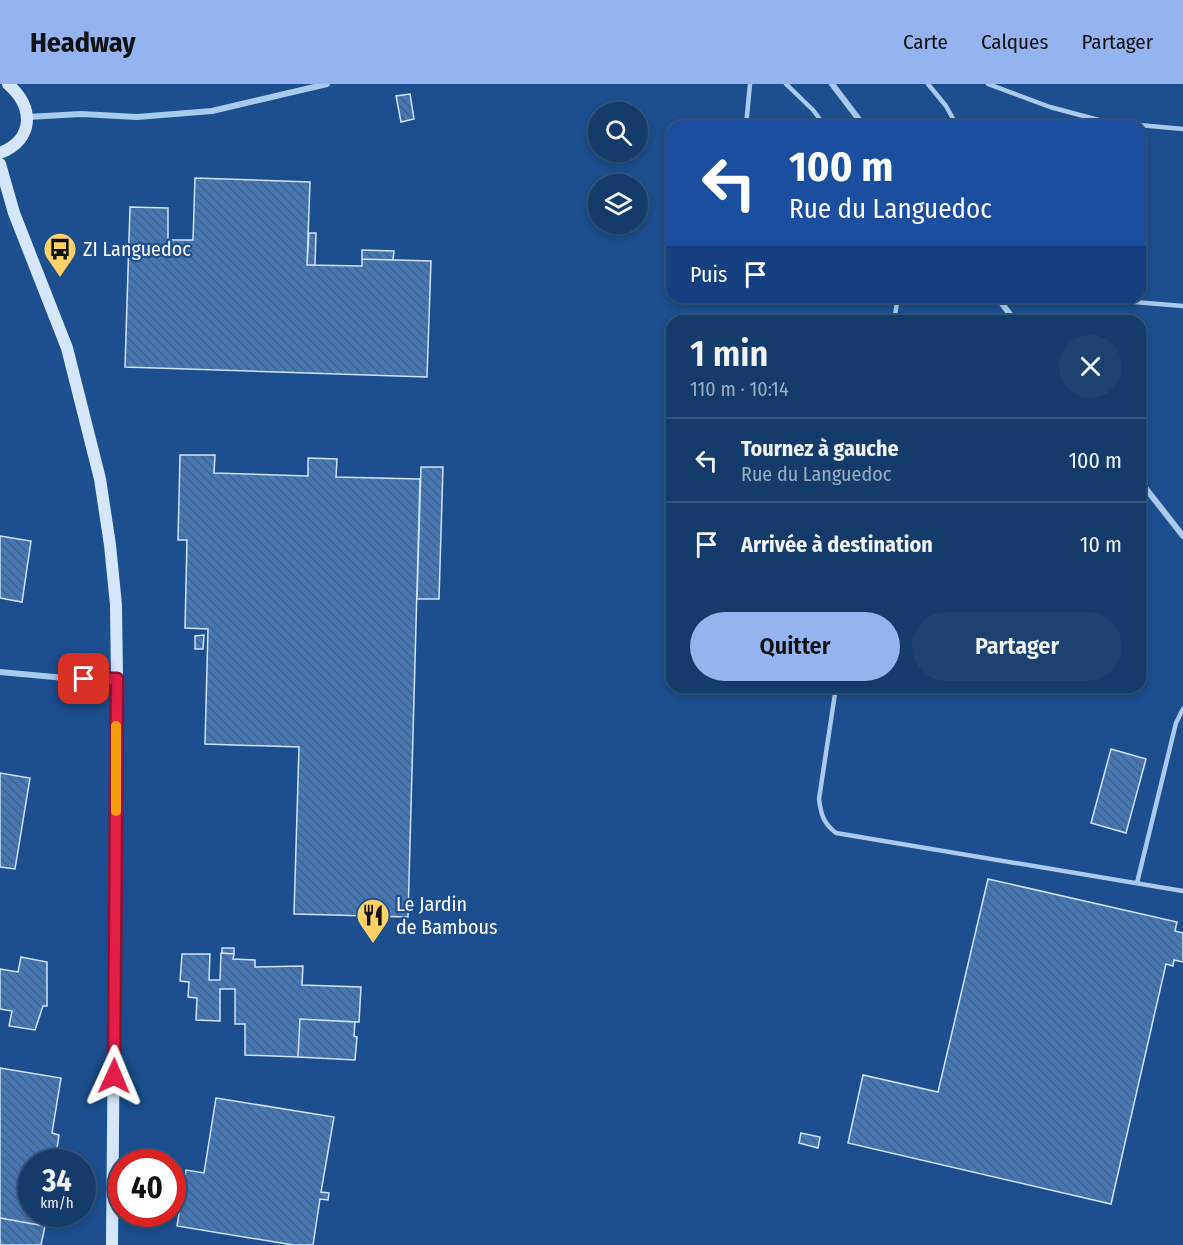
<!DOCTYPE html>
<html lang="fr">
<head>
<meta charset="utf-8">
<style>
	:root { --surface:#143b6b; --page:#1d4271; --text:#f1f3f6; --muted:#9dadc1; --line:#33557e; --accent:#95b2f1 }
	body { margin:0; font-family:"Fira Sans Condensed",sans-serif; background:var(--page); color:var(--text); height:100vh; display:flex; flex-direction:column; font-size:22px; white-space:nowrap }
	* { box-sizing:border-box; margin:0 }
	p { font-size:20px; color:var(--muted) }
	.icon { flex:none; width:33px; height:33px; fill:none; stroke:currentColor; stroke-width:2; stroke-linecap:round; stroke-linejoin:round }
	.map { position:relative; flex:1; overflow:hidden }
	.side { position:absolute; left:666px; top:231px; width:480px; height:378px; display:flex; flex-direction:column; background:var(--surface); border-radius:18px; box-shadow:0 3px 9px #0003,0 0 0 2px var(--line) }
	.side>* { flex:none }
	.guide { position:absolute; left:666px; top:36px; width:480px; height:183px; border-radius:18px; box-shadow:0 3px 9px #0003,0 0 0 2px var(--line); background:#1a4fa0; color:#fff; overflow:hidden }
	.tools { position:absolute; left:588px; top:18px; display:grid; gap:12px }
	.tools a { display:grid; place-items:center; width:60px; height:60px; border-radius:50%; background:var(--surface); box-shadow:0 3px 9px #0003,0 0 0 2px var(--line); font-size:30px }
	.speed { position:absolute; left:18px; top:1065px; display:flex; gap:12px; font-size:30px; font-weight:700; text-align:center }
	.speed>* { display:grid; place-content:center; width:78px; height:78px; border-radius:50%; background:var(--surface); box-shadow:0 3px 9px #0003,0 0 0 2px var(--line); line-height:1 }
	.speed small { font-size:15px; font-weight:400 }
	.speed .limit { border:9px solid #d22; background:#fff; color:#111 }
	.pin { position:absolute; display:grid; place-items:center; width:51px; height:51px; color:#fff; margin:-26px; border-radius:12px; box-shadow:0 3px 9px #0006 }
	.me { position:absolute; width:66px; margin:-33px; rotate:1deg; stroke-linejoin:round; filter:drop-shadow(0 0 4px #0008) }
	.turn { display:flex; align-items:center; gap:21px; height:126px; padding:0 24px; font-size:27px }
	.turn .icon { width:78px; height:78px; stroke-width:2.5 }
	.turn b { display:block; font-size:42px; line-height:51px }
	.then { display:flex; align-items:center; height:57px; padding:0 24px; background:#0003; gap:12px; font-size:22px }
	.round { display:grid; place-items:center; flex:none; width:63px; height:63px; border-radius:32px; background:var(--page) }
	.summary { display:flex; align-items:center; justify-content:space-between; height:102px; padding:0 24px }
	h1 { font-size:36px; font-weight:600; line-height:45px }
	.cta { display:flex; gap:12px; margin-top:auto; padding:12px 24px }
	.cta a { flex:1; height:69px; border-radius:36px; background:var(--accent); color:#111; font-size:24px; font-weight:600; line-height:69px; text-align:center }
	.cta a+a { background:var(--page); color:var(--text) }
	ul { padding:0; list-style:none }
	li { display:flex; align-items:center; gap:18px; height:84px; padding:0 24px; border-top:2px solid var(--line) }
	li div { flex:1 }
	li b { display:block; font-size:22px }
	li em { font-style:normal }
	header { display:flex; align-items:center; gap:36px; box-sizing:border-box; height:84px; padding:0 30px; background:var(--accent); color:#111 }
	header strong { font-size:28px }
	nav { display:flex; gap:33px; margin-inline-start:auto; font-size:21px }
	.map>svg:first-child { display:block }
	.building { fill:url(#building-back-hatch); stroke:#cfe3fa; stroke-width:1.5 }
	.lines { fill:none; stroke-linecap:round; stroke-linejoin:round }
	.lane { stroke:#a9c9ee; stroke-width:4.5 }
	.street { stroke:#a9c9ee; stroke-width:6 }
	.secondary { stroke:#d6e6fa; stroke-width:12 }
	.route-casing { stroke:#92132f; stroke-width:15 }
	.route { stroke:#e11d48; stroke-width:10 }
	.slow { stroke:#f59e0b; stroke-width:10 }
	.labels { text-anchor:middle; stroke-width:4.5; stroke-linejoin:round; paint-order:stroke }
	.poi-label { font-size:20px; fill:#fff; stroke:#1b4f8f; text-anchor:start }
</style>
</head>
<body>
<header>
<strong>Headway</strong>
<nav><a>Carte</a><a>Calques</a><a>Partager</a></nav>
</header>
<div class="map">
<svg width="1183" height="1161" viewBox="0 0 1183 1161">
	<defs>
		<pattern id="building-back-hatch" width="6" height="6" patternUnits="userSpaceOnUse" patternTransform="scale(1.5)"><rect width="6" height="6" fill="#4478b7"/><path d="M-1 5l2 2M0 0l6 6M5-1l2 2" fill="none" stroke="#486282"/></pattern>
	</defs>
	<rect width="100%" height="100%" fill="#1b4f8f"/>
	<!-- building -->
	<path class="building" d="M410,10L414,35L401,38L396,12Z
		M195,94L310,98L307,181L362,182V175L431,177L427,293L125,283L130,123L168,124V156H193Z
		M309,149H316L315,181H307Z
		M362,166L394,167L393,176L362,175Z
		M180,371H215L214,389L308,392V374L337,375L336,393L420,395L408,833L294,830L299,663L205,660L208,545L185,544L187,456H178Z
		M421,383H443L439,515H417Z
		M0,452L31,457L22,518L0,514Z
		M204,551L203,565H195V552Z
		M1111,665L1146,675L1126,749L1091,739Z
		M0,689L30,694L15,785L0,783Z
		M988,795L1177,838L1175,847L1183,849V878L1174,876L1173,882L1166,880L1111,1120L848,1059L863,991L938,1008Z
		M222,864H234V870L222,869Z
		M221,869L234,870L233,875L255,876V883L303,882L302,901L361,903L359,938L300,935L298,973L245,971V940H235V905H220V937L196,936L197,914L188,913L189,898L180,897L182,870H210L209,896H220Z
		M21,873L47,878V922H43L35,946L9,942L12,927L0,925V885L18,888Z
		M300,935L355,938L354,952L357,953L355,976L298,973Z
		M0,984L61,994L52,1049L59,1051L55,1078H32V1130H46L45,1142L0,1134Z
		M216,1014L334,1033L321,1108L329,1109L328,1116L320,1115L313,1161H293L177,1142L186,1086L204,1089Z
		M801,1049L820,1053L818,1064L799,1059Z
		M0,1134L45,1142L41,1161H0Z"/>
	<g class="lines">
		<!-- lane -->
		<path class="lane" d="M786,0L813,26L825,42
			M928,0L946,22L957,42
			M988,0L1050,23L1106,38L1183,45
			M746,42L750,0
			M1074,213L1183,222
			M894,237L898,213
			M836,603L819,715C821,730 823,739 836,749L1183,807
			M1137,799L1176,639L1183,625"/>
		<!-- street -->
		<path class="street" d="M832,0L864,42
			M27,33L81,30L137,33L212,27L327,0
			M997,213L1015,237
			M1140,397L1183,452
			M0,588L65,594L117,595"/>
		<!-- secondary -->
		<path class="secondary" d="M0,69C35,55 34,23 8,0
			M0,80L14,129L67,264L100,395L110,461L116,521L117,595L112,1161"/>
	</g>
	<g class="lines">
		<defs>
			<path id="route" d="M84,595H117L114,992"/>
		</defs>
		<!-- route casing -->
		<use href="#route" class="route-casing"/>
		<!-- route -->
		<use href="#route" class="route"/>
		<!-- slow -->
		<path class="slow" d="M116,727V642"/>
	</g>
	<!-- icons -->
	<defs>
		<symbol id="bus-pin" viewBox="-11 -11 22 30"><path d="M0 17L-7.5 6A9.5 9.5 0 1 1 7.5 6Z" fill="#ffd166" stroke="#1b4f8f"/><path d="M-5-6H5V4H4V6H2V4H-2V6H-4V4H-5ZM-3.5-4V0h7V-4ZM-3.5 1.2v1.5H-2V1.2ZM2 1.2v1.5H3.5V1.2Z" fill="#111"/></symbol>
		<symbol id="restaurant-pin" viewBox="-11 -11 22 30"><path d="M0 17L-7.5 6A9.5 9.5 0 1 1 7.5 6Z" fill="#ffd166" stroke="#1b4f8f"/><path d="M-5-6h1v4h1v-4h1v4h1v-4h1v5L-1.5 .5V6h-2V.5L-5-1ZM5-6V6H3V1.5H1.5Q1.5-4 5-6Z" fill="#111"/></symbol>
	</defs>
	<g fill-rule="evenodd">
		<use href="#bus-pin" x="41" y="146" width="38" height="52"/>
		<use href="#restaurant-pin" x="354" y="812" width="38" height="52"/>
	</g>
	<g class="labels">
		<!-- poi labels -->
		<g class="poi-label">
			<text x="83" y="172">ZI Languedoc</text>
			<text x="396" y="827">Le Jardin<tspan x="396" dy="23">de Bambous</tspan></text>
		</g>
	</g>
</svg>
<div class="tools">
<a><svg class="icon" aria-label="search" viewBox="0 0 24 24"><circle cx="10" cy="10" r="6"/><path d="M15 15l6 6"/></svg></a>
<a><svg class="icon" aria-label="layers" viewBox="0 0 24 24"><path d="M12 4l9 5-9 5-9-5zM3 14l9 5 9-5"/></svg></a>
</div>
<div class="speed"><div>34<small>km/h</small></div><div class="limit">40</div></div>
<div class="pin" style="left:84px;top:595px;background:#d93025"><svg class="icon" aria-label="arrive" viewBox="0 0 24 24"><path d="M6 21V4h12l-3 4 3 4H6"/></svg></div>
<svg class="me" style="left:114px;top:992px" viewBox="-20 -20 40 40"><path d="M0-17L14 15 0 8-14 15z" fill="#e11d48" stroke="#fff" stroke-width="4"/></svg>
<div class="guide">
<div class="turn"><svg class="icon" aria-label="left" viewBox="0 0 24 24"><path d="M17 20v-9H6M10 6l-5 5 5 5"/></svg><div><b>100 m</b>Rue du Languedoc</div></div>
<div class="then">Puis<svg class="icon" aria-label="arrive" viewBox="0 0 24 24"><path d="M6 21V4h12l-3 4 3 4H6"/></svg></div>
</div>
<section class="side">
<div class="summary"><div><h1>1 min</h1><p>110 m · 10:14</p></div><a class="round"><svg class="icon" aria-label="close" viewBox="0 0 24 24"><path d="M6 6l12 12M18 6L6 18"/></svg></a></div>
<ul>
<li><svg class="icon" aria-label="left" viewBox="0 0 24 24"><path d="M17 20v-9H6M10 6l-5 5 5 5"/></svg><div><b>Tournez à gauche</b><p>Rue du Languedoc</p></div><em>100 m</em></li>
<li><svg class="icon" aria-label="arrive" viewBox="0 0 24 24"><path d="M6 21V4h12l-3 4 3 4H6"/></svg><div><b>Arrivée à destination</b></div><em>10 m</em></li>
</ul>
<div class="cta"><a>Quitter</a><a>Partager</a></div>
</section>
</div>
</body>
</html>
